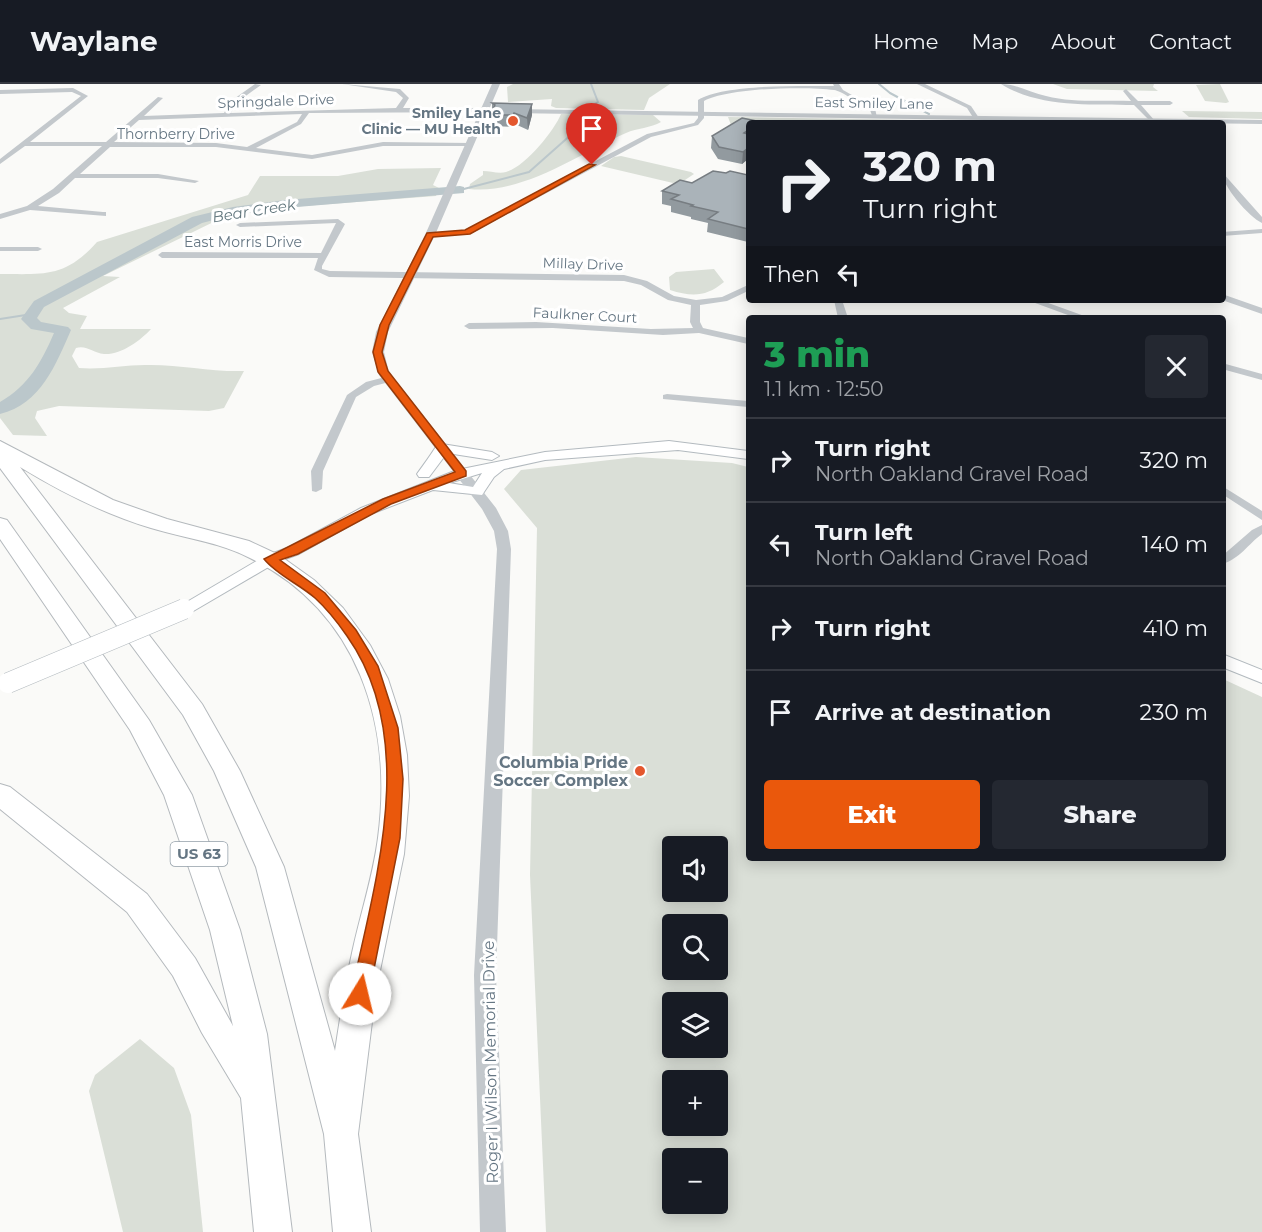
<!DOCTYPE html>
<html lang="en">
<head>
<meta charset="utf-8">
<style>
	:root { --surface:#171b24; --page:#242831; --text:#f1f3f6; --muted:#9ea1a6; --line:#363941; --accent:#ea580c }
	body { margin:0; font-family:Montserrat,sans-serif; background:var(--page); color:var(--text); height:100vh; display:flex; flex-direction:column; font-size:22px; white-space:nowrap }
	* { box-sizing:border-box; margin:0 }
	p { font-size:20px; color:var(--muted) }
	.icon { flex:none; width:33px; height:33px; fill:none; stroke:currentColor; stroke-width:2; stroke-linecap:round; stroke-linejoin:round }
	.map { position:relative; flex:1; overflow:hidden }
	.sheet { position:absolute; left:746px; top:231px; width:480px; height:546px; display:flex; flex-direction:column; background:var(--surface); border-radius:6px; box-shadow:0 3px 15px #0003 }
	.sheet>* { flex:none }
	.hud { position:absolute; left:746px; top:36px; width:480px; height:183px; border-radius:6px; box-shadow:0 3px 15px #0003; background:#171b24; color:var(--text); overflow:hidden }
	.tools { position:absolute; left:662px; top:752px; display:grid; gap:12px }
	.tools a { display:grid; place-items:center; width:66px; height:66px; border-radius:6px; background:var(--surface); box-shadow:0 3px 15px #0003; font-size:30px }
	.pin { position:absolute; display:grid; place-items:center; width:51px; height:51px; color:#fff; margin:-62px -26px; border-radius:50% 50% 50% 0; rotate:-45deg; box-shadow:0 0 6px #0007 }
	.pin .icon { rotate:45deg }
	.me { position:absolute; width:66px; margin:-33px; rotate:9deg; stroke-linejoin:round; filter:drop-shadow(0 0 4px #0008) }
	.turn { display:flex; align-items:center; gap:21px; height:126px; padding:0 18px; font-size:27px }
	.turn .icon { width:78px; height:78px; stroke-width:2.5 }
	.turn b { display:block; font-size:42px; line-height:51px }
	.then { display:flex; align-items:center; height:57px; padding:0 18px; background:#0003; gap:12px; font-size:22px }
	.round { display:grid; place-items:center; flex:none; width:63px; height:63px; border-radius:6px; background:var(--page) }
	.overview { display:flex; align-items:center; justify-content:space-between; height:102px; padding:0 18px }
	h1 { font-size:36px; font-weight:800; line-height:45px; color:#1e9e55 }
	.button { display:flex; gap:12px; margin-top:auto; padding:12px 18px }
	.button a { flex:1; height:69px; border-radius:6px; background:var(--accent); color:#fff; font-size:24px; font-weight:800; line-height:69px; text-align:center }
	.button a+a { background:var(--page); color:var(--text) }
	ul { padding:0; list-style:none }
	li { display:flex; align-items:center; gap:18px; height:84px; padding:0 18px; border-top:2px solid var(--line) }
	li div { flex:1 }
	li b { display:block; font-size:22px }
	li em { font-style:normal }
	header { display:flex; align-items:center; gap:36px; box-sizing:border-box; height:84px; padding:0 30px; background:var(--surface); border-bottom:2px solid var(--line) }
	header strong { font-size:28px }
	nav { display:flex; gap:33px; margin-inline-start:auto; font-size:21px }
	.map>svg:first-child { display:block }
	.green { fill:#dadfd7; fill-rule:evenodd }
	.lines { fill:none; stroke-linecap:round; stroke-linejoin:round }
	.stream { stroke:#bbc7cb; stroke-width:2 }
	.river { fill:#bbc7cb; fill-rule:evenodd }
	.secondary-casing { stroke:#b3babf; stroke-width:2 }
	.motorway-casing { stroke:#b4b9bd; stroke-width:2 }
	.minor { fill:#c3c8cc; fill-rule:evenodd }
	.tertiary { fill:#c3c8cc; fill-rule:evenodd }
	.secondary { fill:#fff; fill-rule:evenodd }
	.motorway { fill:#fff; fill-rule:evenodd }
	.secondary-bridge-casing { stroke:#b3babf; stroke-width:21; stroke-linecap:butt }
	.secondary-bridge { stroke:#fff; stroke-width:20 }
	.wall { fill:#929a9f }
	.shaded-wall { fill:#777d82 }
	.building { fill:#aab3b9; stroke:#777d82; stroke-width:1.5 }
	.route { fill:#ea580c; stroke:#983908; stroke-width:1.5 }
	.poi-dot { fill:#e4572e; stroke:#fff; stroke-width:2 }
	.labels { text-anchor:middle; stroke-width:6; stroke-linejoin:round; paint-order:stroke }
	.far-street-label { font-size:14px; fill:#657683; stroke:#fff }
	.far-poi-label { font-size:14px; font-weight:bold; fill:#657683; stroke:#fff; text-anchor:end }
	.far-water-label { font-size:15px; font-style:italic; fill:#60757c; stroke:#fff }
	.shield { fill:#fff; stroke:#939fa8; stroke-width:1.5 }
	.shield-label { font-size:15px; font-weight:bold; fill:#657683 }
	.poi-label { font-size:16px; font-weight:bold; fill:#657683; stroke:#fff; text-anchor:end }
	.street-label { font-size:16px; fill:#657683; stroke:#fff }
</style>
</head>
<body>
<header>
<strong>Waylane</strong>
<nav><a>Home</a><a>Map</a><a>About</a><a>Contact</a></nav>
</header>
<div class="map">
<svg width="1262" height="1148" viewBox="0 0 1262 1148">
	<rect width="100%" height="100%" fill="#fafaf8"/>
	<!-- green -->
	<path class="green" d="M513,0H670L649,14L644,26L556,24L551,22L552,15L508,18L507,3Z
		M1053,0H1154L1153,3L1158,7L1067,5Z
		M1220,0L1229,18L1226,19L1205,17L1196,1Z
		M1182,27L1262,28V35L1189,33Z
		M561,30L653,31L661,38C651,44 637,44 626,49C579,70 522,111 469,105L470,100L483,91V87C490,87 499,90 506,88C525,83 554,47 561,30Z
		M728,33L912,36V39L731,41Z
		M621,72L691,88L694,90L682,98L673,99L601,82L614,73Z
		M441,84L433,101L439,104L436,112L236,127L103,192L120,193L63,224L69,229L87,232L80,245H151C140,257 121,271 104,270C93,269 87,261 76,264L72,272L79,284C101,286 123,281 145,281C178,280 210,288 244,287L224,324L209,327L59,322L37,327L35,334L47,352L13,351L0,334V190C44,190 65,194 97,158L248,111L260,92H338L378,85Z
		M714,185L724,198C706,213 692,213 670,206L669,193L676,188Z
		M636,373L732,379L748,383V774H1222L1223,595L1262,613V1148H546L530,791L537,444L504,405L521,386ZM672,762H717V807H672ZM672,840H717V885H672ZM672,918H717V963H672ZM672,996H717V1041H672ZM672,1074H717V1119H672Z
		M140,955L174,984L191,1031L203,1148H123L89,1007L95,991Z"/>
	<g class="lines">
		<!-- stream -->
		<path class="stream" d="M879,0L890,9L929,30
			M936,37L938,39
			M460,106L529,88L573,49L588,24L598,18L591,0
			M0,235L32,230"/>
		<!-- river -->
		<path class="river" d="M460,102L464,103V109L285,124L233,131L202,139L44,223L37,234L41,238L68,243L71,246C56,280 41,320 0,330V318C29,301 41,279 54,249L31,245L21,235L34,217L192,133L233,123L285,116Z"/>
		<defs>
			<path id="secondary" d="M669,357L748,367V375L678,366L545,376L504,385L494,393L482,411L433,406L371,430L299,470L277,478L190,529H178L175,525L265,472L287,464L361,424L457,386L545,368ZM482,389L473,403L449,399Z
				M442,360L492,368L499,372L492,376L447,369L429,393H419L417,390C424,380 431,371 437,361Z
				M1222,570L1262,586V599L1222,583Z"/>
			<path id="motorway" d="M0,357L113,416L167,435L249,457L279,471L314,496L343,524L370,561L388,595L400,632L407,671L409,712L404,770L376,906L358,1050L371,1148H333L324,1050L256,783L214,687L183,631L0,384ZM20,383C61,408 104,430 151,444C184,454 219,458 250,474C359,528 393,640 378,754C373,793 360,831 352,869C345,901 340,934 335,967L284,783L240,687L202,620Z
				M0,434L7,436L149,636L192,711L240,846L267,950L292,1148H254L241,1014L202,949L173,892L127,828L0,725V700L10,703L147,810L195,874L233,942L210,846L164,711L130,646L0,455Z"/>
		</defs>
		<!-- secondary casing -->
		<use href="#secondary" class="secondary-casing"/>
		<!-- motorway casing -->
		<use href="#motorway" class="motorway-casing"/>
		<!-- minor -->
		<path class="minor" d="M255,0L261,1L236,19L231,29L396,24L403,14L396,8L342,0L400,5L409,14L403,24H486L489,26L486,28L309,29L301,40L256,64L312,71L383,58L471,59L469,62H383L312,75L216,63H110L80,90H158L199,97L195,99L158,94H75L59,109L38,122L103,128H106V132L30,126L0,135V130L27,122L53,105L102,62H25L0,80V75L81,12L72,8L0,10V6L73,4L88,12L30,58H106L158,13L163,14L144,32L224,29L231,17ZM302,30L297,38L247,63L216,59L114,58L139,36Z
			M833,0H839L843,6L875,24L877,34H873L870,26C861,21 842,7 834,6C806,2 728,4 704,17V34L698,41L651,53L470,150L430,153L426,151L430,149L465,146L647,50L694,39L698,34V16C724,0 801,2 834,2Z
			M917,0H925L971,22L979,34L974,35L967,24Z
			M1001,0C1017,0 1031,9 1046,12C1073,19 1103,16 1131,17L1123,7L1126,5L1138,17H1170L1173,19L1170,21H1141L1155,37L1152,39L1134,21C1090,20 1040,24 1001,0Z
			M1222,88L1262,133V139C1249,133 1222,102 1222,88Z
			M338,135L345,140L322,182V185L330,187L624,191L647,197L674,212L696,216L722,213L748,201V207L727,217L700,221V238L703,244L748,254V260L699,249L663,251L553,244L469,245L464,242L469,239L536,238L651,245L693,244L690,238L691,221L668,216L641,201L624,197L329,193L314,186L318,174H162L158,171L162,168L321,169L336,139L240,143L236,141L240,139Z
			M1262,145V149L1222,152V148Z
			M0,163H38L42,165L38,167H0Z
			M1222,210L1262,224V230L1222,216Z
			M834,216H842L848,234H838Z
			M1027,216H1040L1090,234H1076Z
			M1222,279L1262,290V296L1222,285Z
			M389,292L393,293V297L374,302L356,313L323,387L322,405L316,408L312,407L311,387L347,311L366,298Z
			M667,310L748,317V323L663,315V311Z
			M1222,402L1262,427V436L1222,410Z
			M1262,441V450C1248,460 1240,475 1222,480V472L1252,446Z"/>
		<!-- tertiary -->
		<path class="tertiary" d="M492,0H500L435,151L388,248L384,268L389,288L496,424L508,447L511,465L496,891L506,1148H480L474,891L497,465L494,447L482,425L379,291L372,268L376,248L425,151Z
			M510,25L1262,36V40L507,29Z"/>
		<!-- secondary -->
		<use href="#secondary" class="secondary"/>
		<!-- motorway -->
		<use href="#motorway" class="motorway"/>
		<defs>
			<path id="secondary-bridge" d="M8,599L184,525"/>
		</defs>
		<!-- secondary-bridge casing -->
		<use href="#secondary-bridge" class="secondary-bridge-casing"/>
		<!-- secondary-bridge -->
		<use href="#secondary-bridge" class="secondary-bridge"/>
	</g>
	<!-- wall -->
	<path class="wall" d="M492,19L532,31L528,46L515,40L514,43L491,42L490,31L492,26Z
		M742,34L762,38V39H748V75L742,80L718,75L711,64L712,52Z
		M726,89L748,91V158L707,148L708,139L691,135V133L671,128V122L662,120V107Z"/>
	<!-- shaded-wall -->
	<path class="shaded-wall" d="M532,20V31L528,46L527,34Z
		M514,29L515,40L514,43L513,31Z
		M748,64V75L742,80L743,68Z"/>
	<!-- building -->
	<path class="building" d="M492,19L532,20L527,34L514,29L513,31H490L495,21Z
		M742,34L762,38L760,39H748V46L744,49L748,50V64L743,68L719,63L712,52Z
		M713,87L726,89L730,87L748,91V145L708,135L718,128L691,122L693,121L671,115L679,111L662,107L680,96L692,99Z"/>
	<!-- route -->
	<path class="route" d="M589,80L595,81L470,150L433,153L389,241L382,268L388,287L466,387V392L391,420L298,470L280,476L325,509L356,546L378,582L398,644L403,695L400,754L369,910L367,915L360,918L354,915L351,910C375,798 420,655 347,552C338,539 326,524 315,514C299,500 277,491 264,475L383,415L455,388L378,288L373,268L380,241L427,149L465,146Z"/>
	<!-- markers -->
	<g class="poi-dot">
		<circle cx="513" cy="37" r="6"/>
		<circle cx="640" cy="687" r="6"/>
	</g>
	<g class="labels">
		<!-- far-street labels -->
		<g class="far-street-label">
			<text transform="translate(276 17) rotate(-2)" y="5">Springdale Drive</text>
			<text transform="translate(874 19) rotate(1)" y="5">East Smiley Lane</text>
			<text x="176" y="55">Thornberry Drive</text>
			<text x="243" y="163">East Morris Drive</text>
			<text transform="translate(583 180) rotate(2)" y="5">Millay Drive</text>
			<text transform="translate(585 231) rotate(3)" y="5">Faulkner Court</text>
		</g>
		<!-- far-poi labels -->
		<g class="far-poi-label">
			<text x="501" y="34">Smiley Lane<tspan x="501" dy="16">Clinic — MU Health</tspan></text>
		</g>
		<!-- far-water labels -->
		<g class="far-water-label">
			<text transform="translate(254 127) rotate(-9)" y="5">Bear Creek</text>
		</g>
		<!-- shield labels -->
		<rect class="shield" x="170.5" y="758" width="57" height="24" rx="4.5"/>
		<g class="shield-label">
			<text x="199" y="775">US 63</text>
		</g>
		<!-- poi labels -->
		<g class="poi-label">
			<text x="628" y="684">Columbia Pride<tspan x="628" dy="18">Soccer Complex</tspan></text>
		</g>
		<!-- street labels -->
		<g class="street-label">
			<text transform="translate(490 978) rotate(-91)" y="6">Roger I Wilson Memorial Drive</text>
		</g>
	</g>
</svg>
<div class="tools">
<a><svg class="icon" aria-label="sound" viewBox="0 0 24 24"><path d="M4 9h4l5-4v14l-5-4H4zM17 9q2 3 0 6"/></svg></a>
<a><svg class="icon" aria-label="search" viewBox="0 0 24 24"><circle cx="10" cy="10" r="6"/><path d="M15 15l6 6"/></svg></a>
<a><svg class="icon" aria-label="layers" viewBox="0 0 24 24"><path d="M12 4l9 5-9 5-9-5zM3 14l9 5 9-5"/></svg></a>
<a>+</a>
<a>−</a>
</div>
<div class="pin" style="left:592px;top:81px;background:#d93025"><svg class="icon" aria-label="arrive" viewBox="0 0 24 24"><path d="M6 21V4h12l-3 4 3 4H6"/></svg></div>
<svg class="me" style="left:360px;top:910px" viewBox="-20 -20 40 40"><circle r="19" fill="#fff"/><path d="M0-13L10 11 0 6-10 11z" fill="#ea580c"/></svg>
<div class="hud">
<div class="turn"><svg class="icon" aria-label="right" viewBox="0 0 24 24"><path d="M7 20v-9h11M14 6l5 5-5 5"/></svg><div><b>320 m</b>Turn right</div></div>
<div class="then">Then<svg class="icon" aria-label="left" viewBox="0 0 24 24"><path d="M17 20v-9H6M10 6l-5 5 5 5"/></svg></div>
</div>
<section class="sheet">
<div class="overview"><div><h1>3 min</h1><p>1.1 km · 12:50</p></div><a class="round"><svg class="icon" aria-label="close" viewBox="0 0 24 24"><path d="M6 6l12 12M18 6L6 18"/></svg></a></div>
<ul>
<li><svg class="icon" aria-label="right" viewBox="0 0 24 24"><path d="M7 20v-9h11M14 6l5 5-5 5"/></svg><div><b>Turn right</b><p>North Oakland Gravel Road</p></div><em>320 m</em></li>
<li><svg class="icon" aria-label="left" viewBox="0 0 24 24"><path d="M17 20v-9H6M10 6l-5 5 5 5"/></svg><div><b>Turn left</b><p>North Oakland Gravel Road</p></div><em>140 m</em></li>
<li><svg class="icon" aria-label="right" viewBox="0 0 24 24"><path d="M7 20v-9h11M14 6l5 5-5 5"/></svg><div><b>Turn right</b></div><em>410 m</em></li>
<li><svg class="icon" aria-label="arrive" viewBox="0 0 24 24"><path d="M6 21V4h12l-3 4 3 4H6"/></svg><div><b>Arrive at destination</b></div><em>230 m</em></li>
</ul>
<div class="button"><a>Exit</a><a>Share</a></div>
</section>
</div>
</body>
</html>
